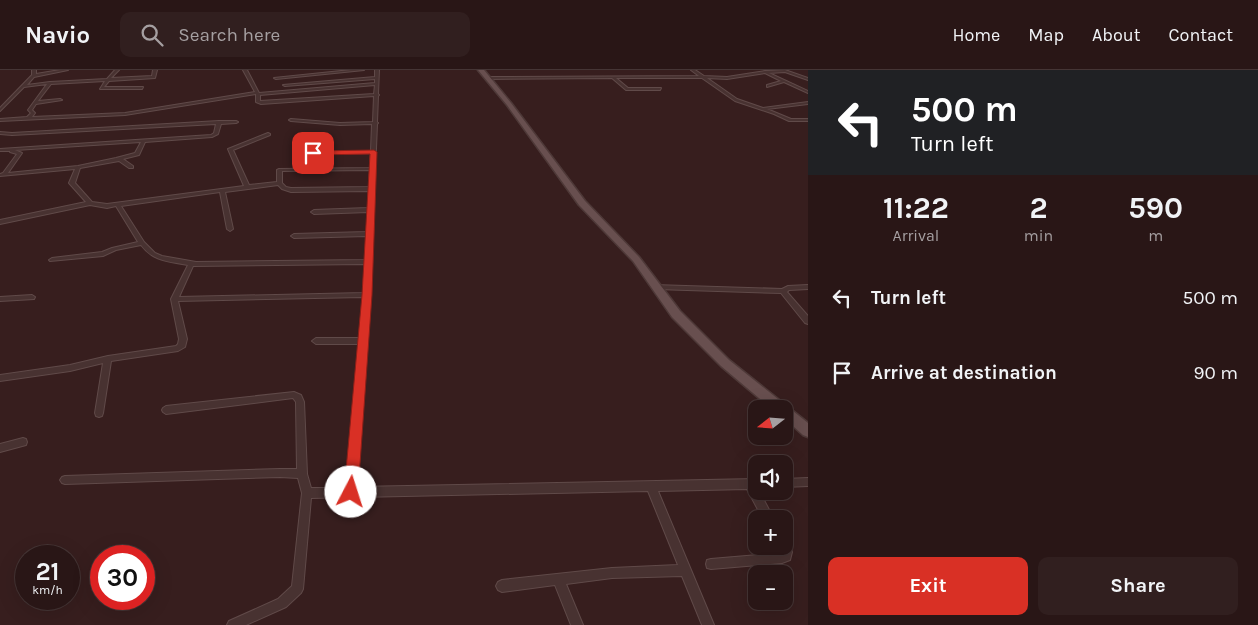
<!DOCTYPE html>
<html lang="en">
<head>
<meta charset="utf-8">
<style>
	:root { --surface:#291616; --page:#311f1f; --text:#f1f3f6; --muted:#a59fa1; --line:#453535; --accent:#d93025 }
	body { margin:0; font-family:Karla,sans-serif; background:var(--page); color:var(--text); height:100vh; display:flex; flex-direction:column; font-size:19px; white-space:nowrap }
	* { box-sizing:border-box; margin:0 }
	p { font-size:16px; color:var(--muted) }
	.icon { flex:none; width:28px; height:28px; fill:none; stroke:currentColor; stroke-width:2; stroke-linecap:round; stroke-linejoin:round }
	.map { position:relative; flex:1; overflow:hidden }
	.drawer { display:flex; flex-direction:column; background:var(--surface); width:450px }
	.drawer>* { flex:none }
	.top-card { background:#202124; color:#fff; overflow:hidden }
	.needle { width:32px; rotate:253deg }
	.fabs { position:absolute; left:748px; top:330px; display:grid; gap:10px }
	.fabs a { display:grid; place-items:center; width:45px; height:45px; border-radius:10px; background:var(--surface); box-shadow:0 5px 20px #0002,0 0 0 1px var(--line); font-size:25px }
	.speed { position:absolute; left:15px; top:475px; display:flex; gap:10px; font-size:25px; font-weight:700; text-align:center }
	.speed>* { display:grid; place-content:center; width:65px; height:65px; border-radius:50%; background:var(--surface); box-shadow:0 5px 20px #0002,0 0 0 1px var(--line); line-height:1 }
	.speed small { font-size:12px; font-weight:400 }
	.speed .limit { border:8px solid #d22; background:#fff; color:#111 }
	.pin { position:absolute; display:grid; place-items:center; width:42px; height:42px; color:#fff; margin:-21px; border-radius:10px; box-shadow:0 2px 8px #0006 }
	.me { position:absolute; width:55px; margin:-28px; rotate:5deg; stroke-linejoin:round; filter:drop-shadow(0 0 4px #0008) }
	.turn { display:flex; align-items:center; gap:18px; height:105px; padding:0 20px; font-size:22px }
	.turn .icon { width:65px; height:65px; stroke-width:2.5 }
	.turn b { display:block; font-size:35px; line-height:42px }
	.eta { display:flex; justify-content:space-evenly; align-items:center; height:85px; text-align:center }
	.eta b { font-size:30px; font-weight:700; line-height:35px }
	.action { display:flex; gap:10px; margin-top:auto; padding:10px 20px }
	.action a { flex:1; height:58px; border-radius:10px; background:var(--accent); color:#fff; font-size:20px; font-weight:700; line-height:58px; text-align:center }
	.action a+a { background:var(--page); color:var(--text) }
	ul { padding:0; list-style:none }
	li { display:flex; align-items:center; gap:15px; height:75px; padding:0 20px }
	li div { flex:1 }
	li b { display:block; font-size:19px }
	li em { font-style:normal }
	header { display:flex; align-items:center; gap:30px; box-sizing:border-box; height:70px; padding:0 25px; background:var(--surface); border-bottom:1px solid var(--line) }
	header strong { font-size:24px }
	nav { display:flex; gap:28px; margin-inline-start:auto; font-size:18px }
	.search { width:350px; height:45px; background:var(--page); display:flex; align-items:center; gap:12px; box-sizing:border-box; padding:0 18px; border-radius:10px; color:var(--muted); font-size:19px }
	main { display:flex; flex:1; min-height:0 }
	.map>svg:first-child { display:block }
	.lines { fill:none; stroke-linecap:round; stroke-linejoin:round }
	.street-casing { stroke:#604a49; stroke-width:2 }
	.primary-casing { stroke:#4e3938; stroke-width:3 }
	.street { fill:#483231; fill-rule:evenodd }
	.primary { fill:#684f4f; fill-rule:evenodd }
	.route { fill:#d93025; stroke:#8d1f18 }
</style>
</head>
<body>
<header>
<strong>Navio</strong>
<div class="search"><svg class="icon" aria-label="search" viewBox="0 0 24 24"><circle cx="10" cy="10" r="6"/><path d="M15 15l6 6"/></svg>Search here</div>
<nav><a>Home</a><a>Map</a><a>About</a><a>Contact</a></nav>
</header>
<main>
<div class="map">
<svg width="808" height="555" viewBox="0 0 808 555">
	<rect width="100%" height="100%" fill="#371e1e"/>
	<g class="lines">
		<defs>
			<path id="street" d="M32,0H36V4L60,0H68L34,7L27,15L50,12L107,9L115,0H119L111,8L152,6L153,0H157L155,8L109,11L104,17H143L142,19H100L105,11L51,14L38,31L60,29L62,30L36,34L32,40L35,43L32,47L125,43L255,22L243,0H247L259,23L375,13V9L285,16L283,15L375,7V0H379L378,24L379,25L378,26L377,52L378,53L377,54L370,225L356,417L756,409V421H759L774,449H763L747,419L658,421L714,555H702L682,506L612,508L566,514L583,555H571L555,515L502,522L498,520L496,516L498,512L502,510L612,498L678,495L648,421L311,428L303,519L301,523L286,537L246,555H227L229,551L278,529L292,516L302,423L298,408L280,407L65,414L62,413L60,410L62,407L65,406L280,399H297L296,332L293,328L166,344L163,342L162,340L163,338L166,336L294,322L301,325L304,332L307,404L311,418H347L359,274H316L312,271L316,268H360L363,227L178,231L187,269L185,277L178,281L111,291L103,343L102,346L99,347L96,346L95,343L103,293L70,301L0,311V305L70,295L108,286L176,276L178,274L179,269L171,229L188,195C168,191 154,192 141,175L116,180L103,186L50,191L49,190L52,188L102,182L112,178L138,172L116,136L107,138L90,135L0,154V150L86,132L69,113L75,99L0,106V104L3,103L17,84L10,82V81H0V79L211,65L214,63L216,54L12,65L0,64V62L12,63L219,51H236L238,52L236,53L221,54L218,64L212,67L145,72L139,85L123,89L133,96V98H129L119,91L80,98L75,113L92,132L107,134L244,116L228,79L268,63L270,64V65L233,80L249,115L277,112V100L279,99L370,98L371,83L308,84L306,83L308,82L371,81L372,54L340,55L291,51L289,50L291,49L340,53L373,52L374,26L261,34L256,32V24L125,45L0,51V49L27,47L31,43L28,40L47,14L24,17L0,41V38L32,5ZM375,15L374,24L260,31V25ZM141,72L135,83L116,88L78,96L8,103L22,83L15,80ZM370,100L369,117L291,118L286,117L282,113V101ZM278,115L282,119L291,122L369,121L368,138L314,140L311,142L314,144L368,142L367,162L294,164L291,166L294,168L367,166L365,190L196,192L162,186L155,183L144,172L121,136L220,122L227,159L230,161L233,159L225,122ZM365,194L364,223L179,227L193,196Z
				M351,0H364L276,9L274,8Z
				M691,0H695L704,6L727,7L765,1L785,0L808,8V10L785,2L769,3L808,21V23L784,12L767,17V15L781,11L765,3L727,9L707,8L737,29L763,38L808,32V34L767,39L791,49H808V51H789L774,44L735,31L702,8H616L628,18H661L660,20H626L612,8L487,9L485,8L487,7L699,6Z
				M654,215L782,219L788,216L808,215V219L789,220L787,222L808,246V254L805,253L781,223L656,219L653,217Z
				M32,225L35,227L34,229L0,231V227Z
				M23,368L26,369L27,372L26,375L0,382V374Z
				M808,408V416L784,417V409Z
				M784,471L788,472L792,482L790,490L782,493L711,499L707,498L706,494L707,490L711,489L781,483L779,476H784Z"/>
			<path id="primary" d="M478,0H484L511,33L585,131L639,187L680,241L729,290L808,353V367L803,365L784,348V339H772L721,296L672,247L633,191L579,135L507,35Z"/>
		</defs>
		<!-- street casing -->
		<use href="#street" class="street-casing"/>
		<!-- primary casing -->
		<use href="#primary" class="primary-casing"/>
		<!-- street -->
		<use href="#street" class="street"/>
		<!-- primary -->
		<use href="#primary" class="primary"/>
	</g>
	<!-- route -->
	<path class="route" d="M374,80L377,82L372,225L358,422L356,427L351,429L346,427L344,422L362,225L370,84L313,85L309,83L313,81Z"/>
</svg>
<div class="fabs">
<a><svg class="needle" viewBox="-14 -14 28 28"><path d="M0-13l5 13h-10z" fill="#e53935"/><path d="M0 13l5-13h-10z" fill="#a59fa1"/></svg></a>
<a><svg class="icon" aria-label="sound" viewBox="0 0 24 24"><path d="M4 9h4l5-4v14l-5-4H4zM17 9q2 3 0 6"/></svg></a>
<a>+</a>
<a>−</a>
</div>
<div class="speed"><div>21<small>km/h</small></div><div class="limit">30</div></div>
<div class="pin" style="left:313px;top:83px;background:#d93025"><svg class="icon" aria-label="arrive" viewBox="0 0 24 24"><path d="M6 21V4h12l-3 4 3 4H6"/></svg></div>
<svg class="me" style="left:351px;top:422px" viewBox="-20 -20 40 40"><circle r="19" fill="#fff"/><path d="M0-13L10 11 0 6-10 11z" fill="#d93025"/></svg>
</div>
<section class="drawer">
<div class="top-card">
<div class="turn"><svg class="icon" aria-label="left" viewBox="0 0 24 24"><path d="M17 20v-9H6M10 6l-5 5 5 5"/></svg><div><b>500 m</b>Turn left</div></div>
</div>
<div class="eta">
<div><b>11:22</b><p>Arrival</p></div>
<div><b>2</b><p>min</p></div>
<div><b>590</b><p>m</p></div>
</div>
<ul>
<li><svg class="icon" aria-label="left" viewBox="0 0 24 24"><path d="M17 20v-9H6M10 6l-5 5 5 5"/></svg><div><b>Turn left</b></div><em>500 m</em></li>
<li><svg class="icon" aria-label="arrive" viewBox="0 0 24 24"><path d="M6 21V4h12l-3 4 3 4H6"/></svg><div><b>Arrive at destination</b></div><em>90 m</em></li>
</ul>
<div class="action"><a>Exit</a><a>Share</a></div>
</section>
</main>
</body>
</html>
